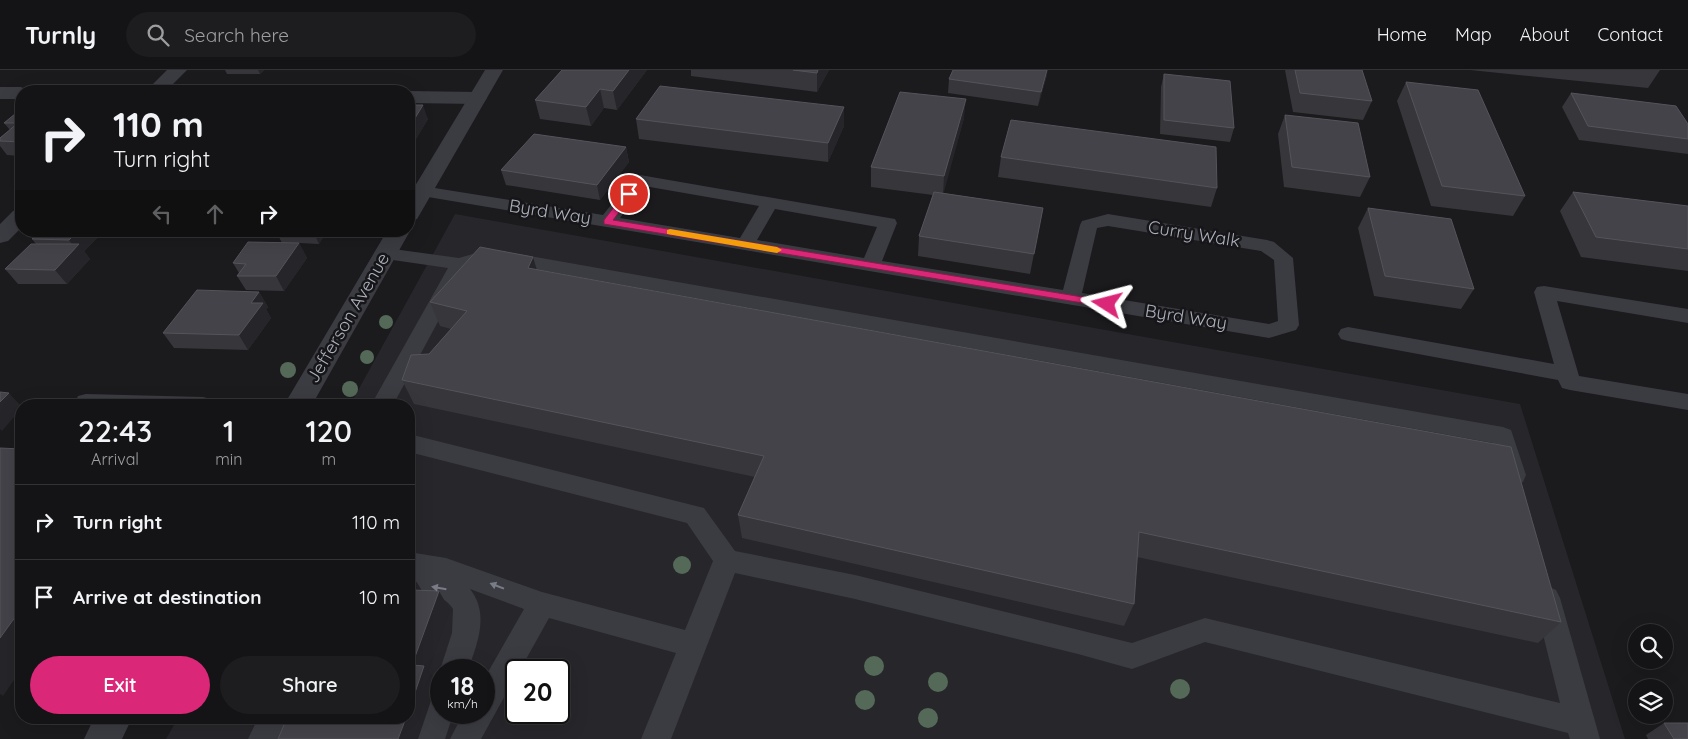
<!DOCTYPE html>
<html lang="en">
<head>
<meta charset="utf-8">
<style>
	:root { --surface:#141416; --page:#1d1d1f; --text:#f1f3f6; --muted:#9d9ea1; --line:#333335; --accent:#db2777 }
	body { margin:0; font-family:Quicksand,sans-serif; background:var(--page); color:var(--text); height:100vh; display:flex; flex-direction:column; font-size:19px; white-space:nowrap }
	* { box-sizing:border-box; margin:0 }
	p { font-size:16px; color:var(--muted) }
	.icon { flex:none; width:28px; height:28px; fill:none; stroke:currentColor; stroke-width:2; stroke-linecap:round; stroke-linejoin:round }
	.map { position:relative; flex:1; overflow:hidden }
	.sheet { position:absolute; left:15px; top:329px; width:400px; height:325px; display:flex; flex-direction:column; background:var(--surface); border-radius:20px; box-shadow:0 5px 20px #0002,0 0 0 1px var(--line) }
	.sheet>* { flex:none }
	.hud { position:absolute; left:15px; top:15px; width:400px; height:152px; border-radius:20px; box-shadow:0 5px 20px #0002,0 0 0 1px var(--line); background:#141416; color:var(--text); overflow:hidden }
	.tools { position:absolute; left:1628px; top:554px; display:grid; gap:10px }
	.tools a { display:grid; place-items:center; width:45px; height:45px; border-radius:50%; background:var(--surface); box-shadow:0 5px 20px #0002,0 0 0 1px var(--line); font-size:25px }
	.speed { position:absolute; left:430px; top:589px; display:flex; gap:10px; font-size:25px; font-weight:700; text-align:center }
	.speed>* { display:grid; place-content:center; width:65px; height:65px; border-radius:50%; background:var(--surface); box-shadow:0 5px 20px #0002,0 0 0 1px var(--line); line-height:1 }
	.speed small { font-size:12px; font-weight:400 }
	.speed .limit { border:2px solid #111; border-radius:8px; background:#fff; color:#111 }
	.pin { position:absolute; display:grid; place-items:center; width:42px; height:42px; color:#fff; margin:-21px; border:2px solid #fff; border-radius:50%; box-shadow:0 1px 5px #0007 }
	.me { position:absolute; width:55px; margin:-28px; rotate:279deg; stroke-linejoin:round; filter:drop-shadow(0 0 4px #0008) }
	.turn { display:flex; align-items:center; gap:18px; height:105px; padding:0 15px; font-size:22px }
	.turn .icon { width:65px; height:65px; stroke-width:2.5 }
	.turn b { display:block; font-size:35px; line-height:42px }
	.lanes { display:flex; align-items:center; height:48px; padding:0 15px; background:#0003; justify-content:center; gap:25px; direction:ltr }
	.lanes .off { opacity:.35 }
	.eta { display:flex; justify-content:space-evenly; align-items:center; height:85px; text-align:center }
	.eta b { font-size:30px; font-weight:600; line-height:35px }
	.cta { display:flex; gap:10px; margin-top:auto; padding:10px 15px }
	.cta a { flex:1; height:58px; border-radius:30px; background:var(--accent); color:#fff; font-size:20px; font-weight:600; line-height:58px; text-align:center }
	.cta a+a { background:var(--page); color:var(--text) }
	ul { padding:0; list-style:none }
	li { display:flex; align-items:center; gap:15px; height:75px; padding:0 15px; border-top:1px solid var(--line) }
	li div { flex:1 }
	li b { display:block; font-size:19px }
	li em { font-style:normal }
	header { display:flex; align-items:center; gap:30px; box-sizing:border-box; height:70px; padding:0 25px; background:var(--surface); border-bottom:1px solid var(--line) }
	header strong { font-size:24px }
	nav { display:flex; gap:28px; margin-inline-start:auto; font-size:18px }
	.search { width:350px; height:45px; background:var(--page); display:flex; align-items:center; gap:12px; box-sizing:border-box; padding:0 18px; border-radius:28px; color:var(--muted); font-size:19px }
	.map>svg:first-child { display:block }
	.built { fill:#27262a; fill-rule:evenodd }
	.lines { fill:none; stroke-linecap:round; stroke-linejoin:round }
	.service { fill:#3b3c42; fill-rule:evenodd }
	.minor { fill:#3b3c42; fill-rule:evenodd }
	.tertiary { fill:#3b3c42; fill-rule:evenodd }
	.tree { fill:#546958 }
	.wall { fill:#37363b }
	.shaded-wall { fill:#262529 }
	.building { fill:#434349; stroke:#54545b }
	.oneway { fill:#797c86 }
	.route { fill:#db2777; stroke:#8e194d }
	.slow { fill:#f59e0b }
	.labels { text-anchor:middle; stroke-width:5; stroke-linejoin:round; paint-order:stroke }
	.street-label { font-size:18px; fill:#acb0bd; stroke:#161518 }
</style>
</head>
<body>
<header>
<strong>Turnly</strong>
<div class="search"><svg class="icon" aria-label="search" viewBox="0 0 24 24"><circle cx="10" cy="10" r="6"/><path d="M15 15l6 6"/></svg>Search here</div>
<nav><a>Home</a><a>Map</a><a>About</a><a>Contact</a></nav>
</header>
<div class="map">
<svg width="1688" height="669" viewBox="0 0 1688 669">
	<rect width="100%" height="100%" fill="#1b1a1d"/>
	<!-- built -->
	<path class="built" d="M455,144L1520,334L1625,669H166L178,648H409V335H350ZM441,600H484V642H441ZM516,600H559V642H516Z"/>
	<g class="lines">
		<!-- service -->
		<path class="service" d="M640,105L895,149L897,153L882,191L1063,220L1080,155L1082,151L1108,144L1267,170L1274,172L1293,188L1299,255L1296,260L1269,268L422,126L416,125L413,121L416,117L422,116L603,145L634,106ZM644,116L759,136L740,168L620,148ZM775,139L877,157L864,188L757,170ZM1108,156L1261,181L1274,190L1278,251L1269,254L1082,223L1097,158Z
			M386,178L459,188L490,179L1503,357L1511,360L1526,405L1523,412L1514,414L1505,412L1493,373L491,191L467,198L393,335H371L448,198L379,188L376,184L379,180Z
			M1544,216L1688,239V253L1557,231L1579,306L1688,324V340L1570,320L1562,318L1558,310L1348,271L1341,269L1338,264L1341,259L1348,257L1554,294L1534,222L1537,217Z
			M86,324L203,327L211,329L214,335H76L75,332L78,326Z
			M409,364L704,438L735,481L855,505L1132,573L1205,548L1560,633L1534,528L1538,520L1547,516L1556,520L1560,528L1600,669H1570L1568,663L1205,572L1132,599L1078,584L855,529L735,503L671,669H641L676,583L549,548L520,600H516V606L481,669H450L464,642H484V609L524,539L470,519C490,544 477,574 468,600H441V603L440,600L452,563L453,539C443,522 426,528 409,528V506L415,505L409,504V482L446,488L542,522L685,560L713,491L687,453L409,382Z
			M441,623V642H454L445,669H415L431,627Z
			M258,648H288L278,669H248Z"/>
		<!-- minor -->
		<path class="minor" d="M167,0H187L166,21H146Z
			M0,17H21L29,21H21V29H0Z
			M409,21L477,22L484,24L487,28L484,32L477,34L409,33Z
			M21,139V158L8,171L0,173V154L13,141Z"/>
		<!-- tertiary -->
		<path class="tertiary" d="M485,0H503L420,144L417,149L409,151V126Z
			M409,159L410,161L312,335H284L387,161H409Z
			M94,648H132L122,669H84Z"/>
	</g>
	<!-- trees -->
	<g class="tree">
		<circle cx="386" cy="252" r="7"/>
		<circle cx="367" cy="287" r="7"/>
		<circle cx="288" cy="300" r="8"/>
		<circle cx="350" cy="319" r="8"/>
		<circle cx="682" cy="495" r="9"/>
		<circle cx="874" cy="596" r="10"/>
		<circle cx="938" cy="612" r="10"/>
		<circle cx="1180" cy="619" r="10"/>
		<circle cx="865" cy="630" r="10"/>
		<circle cx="928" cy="648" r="10"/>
	</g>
	<!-- wall -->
	<path class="wall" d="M225,0H264L260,4H227Z
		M562,0H647L617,40L604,38L591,56L540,49L535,30Z
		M691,0H829L817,22L691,6Z
		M1285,0H1362L1372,31L1363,50L1293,42Z
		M1470,0H1660L1648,18Z
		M1164,4L1234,58L1230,72L1160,64L1161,17Z
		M1047,5L1038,36L948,23L949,9Z
		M1406,12L1525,126L1513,146L1431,136L1397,31Z
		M1571,23L1688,54V84L1579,70L1562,37Z
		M409,35L428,49L413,74H409Z
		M844,37V56L828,92L639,69L636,49Z
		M21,39V86L7,85L0,76V68L10,60L4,53Z
		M1285,45L1370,107L1360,127L1284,117L1278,64Z
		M964,48L943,123L1043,138L1030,204L918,186L919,166L933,125L871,117V97Z
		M626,77L629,92L600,130L506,115L501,100Z
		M1001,87L1217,118L1211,137L998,107Z
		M1573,122L1688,136V201L1581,187L1560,141Z
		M1368,138L1474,219L1461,239L1374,226L1358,158Z
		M40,161H123L119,166L100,165L84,181L90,189L67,214H18L5,199L36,174L32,169Z
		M272,161H327L319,174L299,173L307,188L284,221L246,220L237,206L239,203L233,193L282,173L277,163H273Z
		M533,187L537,199L1561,552L1538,573L1137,487L1134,534L1124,556L742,468L738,445L755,407L414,334L402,310L429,284L451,259L440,256L430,232Z
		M259,222L268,237L266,239L271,248L248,280L174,278L163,263Z
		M1664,653L1688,669H1648L1646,665Z"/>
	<!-- shaded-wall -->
	<path class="shaded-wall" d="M258,0H264L260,4Z
		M629,0H647L617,40L613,21Z
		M818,0H829L817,22V3Z
		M1047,0H1048L1047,5L1038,36L1041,22Z
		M600,19L604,38L591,56L586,37Z
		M966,29L964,48L943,126L944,106Z
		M423,35L428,49L413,74L409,63V58Z
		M844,37V56L828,92V73Z
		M626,77L629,92L600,130L597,115Z
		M78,161H97L100,165L84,181L90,189L67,214L55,200L75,179L69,170Z
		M115,161H123L119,166Z
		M313,161H327L319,174Z
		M299,173L307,188L284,221L276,206Z
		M533,187L540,211L528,198Z
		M259,222L268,237L266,239L271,248L248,280L239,265L251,233Z
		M9,323L21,336V339L2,361L0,359V332Z
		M416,511L427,529L412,520Z
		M439,521L450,540L428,601L437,613L418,669H398L406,648H409L412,595Z
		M21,539V600L3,626L0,624V568Z"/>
	<!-- building -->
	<path class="building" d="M562,0H629L613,21L600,19L586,37L535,30Z
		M793,0H818L817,3Z
		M953,0H1047L1041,22L949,9Z
		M1295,0H1362L1372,31L1300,23Z
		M1164,4L1230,11L1234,58L1164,50Z
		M1406,12L1478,20L1525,126L1442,116Z
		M660,16L844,37L828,73L636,49Z
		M900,22L966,29L944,106L871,97Z
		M1571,23L1676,36L1688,54V69L1588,56Z
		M409,35H423L409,58Z
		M21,39V72L0,71V68L18,53H4Z
		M1285,45L1358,53L1370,107L1292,97Z
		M1011,50L1216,77L1217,118L1001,87Z
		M534,64L626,77L597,115L501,100Z
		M934,122L1043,138L1034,184L919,166Z
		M1573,122L1688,136V179L1596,167Z
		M1368,138L1451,149L1474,219L1385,206Z
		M40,161H78L69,170L32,169Z
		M248,172L299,173L276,206H237L246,194L233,193Z
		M31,174H79L55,200L5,199Z
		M480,177L533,187L528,198L1511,377L1561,552L1139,462L1134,534L738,445L764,386L402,310L411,285L429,284L467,241L430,232Z
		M197,220L259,222L251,233H263L239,265L163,263Z
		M0,322L9,323L0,332Z
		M0,378L21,379V539L0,568Z
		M409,510L416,511L412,520L439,521L412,595L424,596L409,640Z
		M287,648H406L398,669H278Z
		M1664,653H1688V669H1674Z"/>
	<!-- one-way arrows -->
	<defs><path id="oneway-solid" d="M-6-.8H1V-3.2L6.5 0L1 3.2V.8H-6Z" transform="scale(1.25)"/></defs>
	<g class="oneway">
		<use href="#oneway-solid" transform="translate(497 516) rotate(-159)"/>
		<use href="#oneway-solid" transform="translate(439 518) rotate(-170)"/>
	</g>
	<!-- route -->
	<path class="route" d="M629,121L633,124L613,150L1107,231L1112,234L1107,237L604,154V150L626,122Z"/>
	<!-- slow -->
	<path class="slow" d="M670,159L777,177L782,180L777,183L667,164V160Z"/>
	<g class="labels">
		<!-- street labels -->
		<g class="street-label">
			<text transform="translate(550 142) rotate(9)" y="6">Byrd Way</text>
			<text transform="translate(1194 164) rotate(9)" y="6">Curry Walk</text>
			<text transform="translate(1186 247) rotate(9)" y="6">Byrd Way</text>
			<text transform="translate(348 248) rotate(-60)" y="6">Jefferson Avenue</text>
		</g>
	</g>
</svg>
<div class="tools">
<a><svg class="icon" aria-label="search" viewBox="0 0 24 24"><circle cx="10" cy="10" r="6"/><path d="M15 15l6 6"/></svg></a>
<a><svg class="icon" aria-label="layers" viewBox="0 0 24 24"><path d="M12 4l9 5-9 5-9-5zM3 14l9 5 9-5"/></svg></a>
</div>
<div class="speed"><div>18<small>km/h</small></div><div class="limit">20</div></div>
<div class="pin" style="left:629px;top:124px;background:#d93025"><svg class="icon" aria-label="arrive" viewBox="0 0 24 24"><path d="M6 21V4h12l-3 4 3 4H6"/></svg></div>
<svg class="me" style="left:1107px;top:234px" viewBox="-20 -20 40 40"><path d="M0-17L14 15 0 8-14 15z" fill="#db2777" stroke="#fff" stroke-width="4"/></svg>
<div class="hud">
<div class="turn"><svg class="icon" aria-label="right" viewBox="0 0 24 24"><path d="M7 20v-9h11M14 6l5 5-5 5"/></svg><div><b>110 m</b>Turn right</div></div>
<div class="lanes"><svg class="icon off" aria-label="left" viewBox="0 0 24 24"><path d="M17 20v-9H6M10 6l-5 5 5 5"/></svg><svg class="icon off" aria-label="ahead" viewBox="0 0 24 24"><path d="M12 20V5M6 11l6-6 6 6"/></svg><svg class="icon" aria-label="right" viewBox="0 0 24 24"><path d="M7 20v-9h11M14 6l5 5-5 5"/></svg></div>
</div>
<section class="sheet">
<div class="eta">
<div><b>22:43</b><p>Arrival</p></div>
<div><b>1</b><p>min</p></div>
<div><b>120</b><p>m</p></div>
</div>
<ul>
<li><svg class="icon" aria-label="right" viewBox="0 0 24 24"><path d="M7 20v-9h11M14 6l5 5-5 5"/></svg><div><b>Turn right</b></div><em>110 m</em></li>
<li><svg class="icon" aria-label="arrive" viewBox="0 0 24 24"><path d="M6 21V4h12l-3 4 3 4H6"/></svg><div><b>Arrive at destination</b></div><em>10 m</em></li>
</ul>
<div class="cta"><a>Exit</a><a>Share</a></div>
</section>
</div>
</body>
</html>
